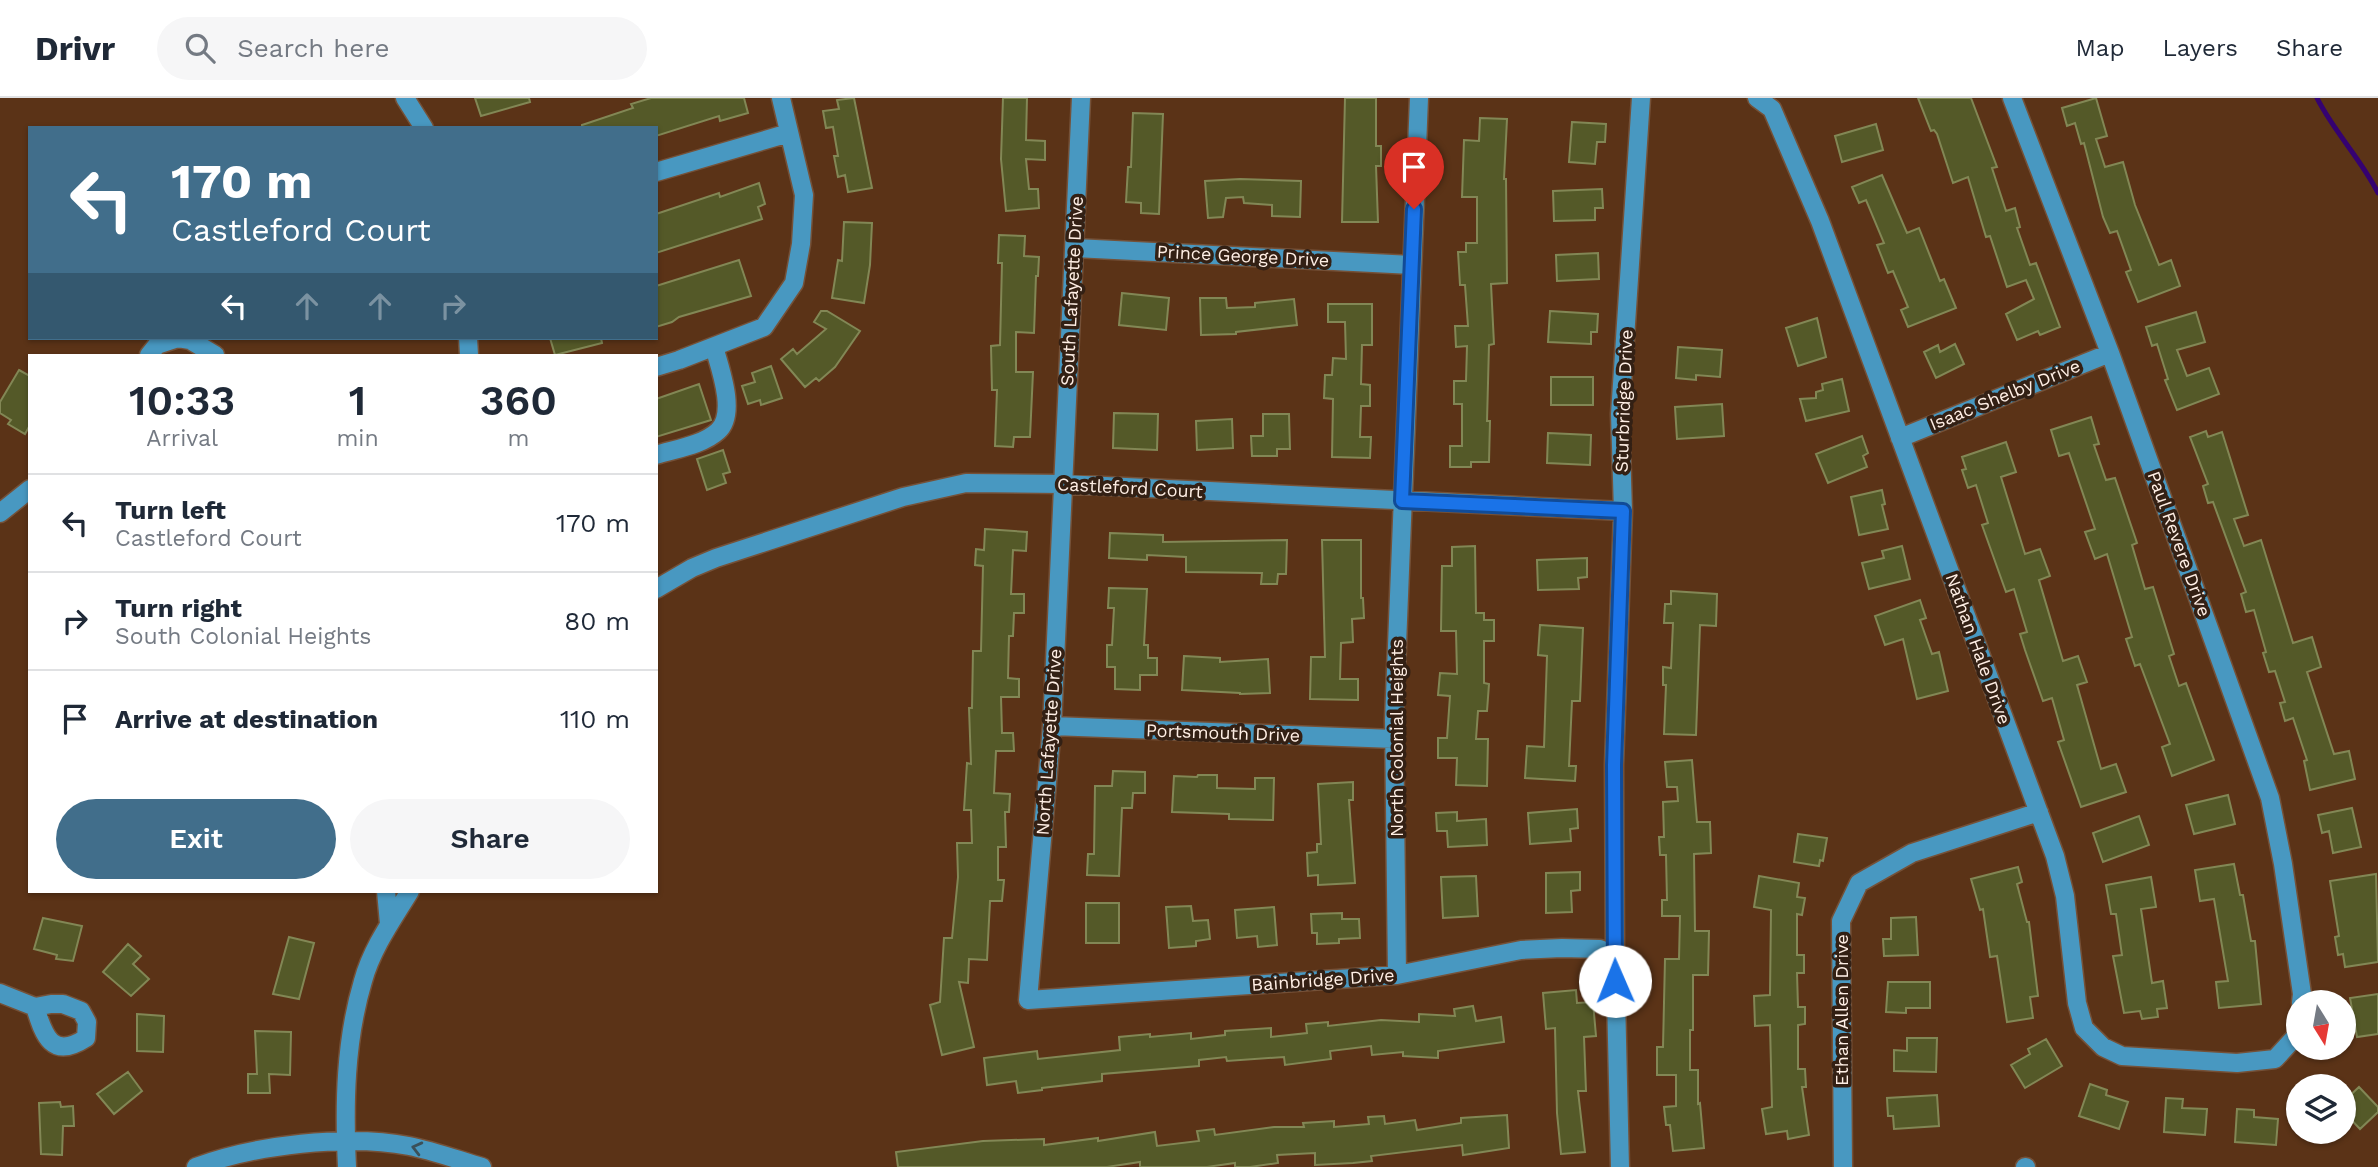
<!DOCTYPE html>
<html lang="en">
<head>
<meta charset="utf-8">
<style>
	:root { --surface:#fff; --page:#f6f6f7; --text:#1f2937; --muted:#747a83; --line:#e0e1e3; --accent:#416e8b }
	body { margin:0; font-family:"Work Sans",sans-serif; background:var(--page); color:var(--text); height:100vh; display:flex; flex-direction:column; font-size:26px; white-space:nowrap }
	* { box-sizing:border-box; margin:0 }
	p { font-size:23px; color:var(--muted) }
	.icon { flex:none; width:38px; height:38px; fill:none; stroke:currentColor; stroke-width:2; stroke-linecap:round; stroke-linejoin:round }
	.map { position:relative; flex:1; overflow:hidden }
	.drawer { position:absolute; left:28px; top:256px; width:630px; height:539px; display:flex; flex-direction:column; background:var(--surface); border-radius:0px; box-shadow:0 2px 5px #0004 }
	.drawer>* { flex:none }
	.top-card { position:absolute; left:28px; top:28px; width:630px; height:214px; border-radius:0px; box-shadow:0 2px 5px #0004; background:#416e8b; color:#fff; overflow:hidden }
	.needle { width:46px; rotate:169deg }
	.buttons { position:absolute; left:2286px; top:892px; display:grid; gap:14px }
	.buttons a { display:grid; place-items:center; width:70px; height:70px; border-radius:50%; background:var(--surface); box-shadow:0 2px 5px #0004; font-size:35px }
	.pin { position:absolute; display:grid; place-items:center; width:60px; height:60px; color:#fff; margin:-72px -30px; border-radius:50% 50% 50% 0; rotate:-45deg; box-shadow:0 0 7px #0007 }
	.pin .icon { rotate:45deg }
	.me { position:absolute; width:77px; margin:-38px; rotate:359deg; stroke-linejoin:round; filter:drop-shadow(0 0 5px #0008) }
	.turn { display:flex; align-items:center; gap:24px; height:147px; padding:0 28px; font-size:32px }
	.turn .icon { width:91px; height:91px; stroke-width:2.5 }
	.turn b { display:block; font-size:49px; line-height:60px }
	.lanes { display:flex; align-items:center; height:66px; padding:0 28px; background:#0003; justify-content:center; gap:35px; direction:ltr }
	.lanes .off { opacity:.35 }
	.eta { display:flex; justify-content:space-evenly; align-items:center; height:119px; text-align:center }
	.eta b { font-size:42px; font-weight:600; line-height:49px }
	.cta { display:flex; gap:14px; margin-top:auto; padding:14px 28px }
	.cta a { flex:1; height:80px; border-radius:42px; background:var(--accent); color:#fff; font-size:28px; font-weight:600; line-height:80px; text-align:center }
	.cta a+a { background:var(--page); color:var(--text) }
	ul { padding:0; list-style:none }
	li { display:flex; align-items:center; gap:21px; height:98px; padding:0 28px; border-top:2px solid var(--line) }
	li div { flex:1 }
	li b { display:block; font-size:26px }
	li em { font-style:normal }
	header { display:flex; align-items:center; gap:42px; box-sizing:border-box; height:98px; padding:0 35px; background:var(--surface); border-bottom:2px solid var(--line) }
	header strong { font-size:33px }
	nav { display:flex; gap:38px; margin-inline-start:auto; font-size:24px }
	.search { width:490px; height:63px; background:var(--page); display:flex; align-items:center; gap:18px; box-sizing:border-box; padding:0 24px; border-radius:38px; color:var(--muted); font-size:26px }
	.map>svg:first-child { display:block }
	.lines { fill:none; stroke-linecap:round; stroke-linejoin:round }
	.stream { stroke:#350271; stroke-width:5 }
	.building { fill:#545928; stroke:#828755; stroke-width:2 }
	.minor-casing { stroke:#755138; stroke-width:21 }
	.minor { stroke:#4898c1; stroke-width:18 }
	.oneway { stroke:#3b5059 }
	.route-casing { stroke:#114b97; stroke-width:18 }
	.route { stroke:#1a73e8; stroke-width:12 }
	.labels { text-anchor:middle; stroke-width:7; stroke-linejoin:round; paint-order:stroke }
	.street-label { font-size:18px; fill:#ffefe5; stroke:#332014 }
</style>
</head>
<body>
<header>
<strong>Drivr</strong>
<div class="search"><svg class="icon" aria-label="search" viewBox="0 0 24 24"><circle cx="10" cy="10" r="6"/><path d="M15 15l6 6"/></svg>Search here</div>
<nav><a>Map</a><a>Layers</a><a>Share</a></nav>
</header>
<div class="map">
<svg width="2378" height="1069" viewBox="0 0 2378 1069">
	<rect width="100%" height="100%" fill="#5b3317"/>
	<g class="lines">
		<!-- stream -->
		<path class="stream" d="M2317,0C2334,34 2361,61 2378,95"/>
	</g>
	<!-- building -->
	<path class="building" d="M475,0H529L530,4L481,18Z
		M651,0H744L748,15L720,23L719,18L656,38V30H582V27L633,10L631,6Z
		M854,0L872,90L848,94L845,77L838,79L834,58H838L833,29L826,30L823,13L839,11L837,2Z
		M1003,0H1027L1026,42L1045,43V62L1026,61L1029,91H1038L1039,110L1006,113L1001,61Z
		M1345,0H1376V48H1381V68H1376L1378,124H1342Z
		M1918,0H1971L1997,69L1992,70L2006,113L2015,110L2020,129L2017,130L2030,167L2036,165L2060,229L2040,237L2038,233L2017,242L2006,216L2034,201L2026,182L2007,189L1990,138L1986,139L1968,79L1953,85L1937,36L1934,32L1931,33Z
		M2096,0L2107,38L2096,41L2105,69L2123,64L2135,107L2159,167L2171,162L2180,188L2138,204L2126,174L2131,172L2117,133L2110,135L2103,119L2084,45L2081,46L2075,25L2067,28L2062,10Z
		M1133,15L1163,16L1159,116L1141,115V105L1126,104L1128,69H1131Z
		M1480,20L1507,21L1504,81H1506L1507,185L1491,186L1494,246L1489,247L1487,323H1490L1489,364H1471V369H1450V348H1462V306H1454V283H1466L1467,248L1456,249L1455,228H1468L1465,187H1460L1458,154H1466V145H1477V99H1462L1464,42L1479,43Z
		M1572,24L1606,26L1605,44H1597L1595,66L1569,64Z
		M1876,26L1883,52L1842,64L1835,38Z
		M1882,77L1907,135L1919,130L1940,183L1944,181L1956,210L1908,229L1901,212L1908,209L1893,173L1888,175L1877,147L1884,145L1866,102L1859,105L1852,89Z
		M1240,81L1301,83L1300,119L1272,118V107L1244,105L1243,99L1226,100L1223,119L1208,120L1205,83Z
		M759,85L765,106L758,109L762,121L656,155V116L719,95L720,99Z
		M1602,91L1603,110H1595V122L1554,123L1553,93Z
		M844,124L872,125L870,167L864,205L832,200L838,162L842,163Z
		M999,137L1025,138L1024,158L1039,159L1038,178H1036L1034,235L1016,234V274H1033L1030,339H1014L1013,349L995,348L997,292H992L991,248L1000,247L1002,165H998Z
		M1598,155L1599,181L1557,183L1556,157Z
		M739,162L751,198L679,219L672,224L656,229V188Z
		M1122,195L1169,200L1166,232L1119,227Z
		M1200,200H1226L1227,210L1255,209V205L1294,201L1297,227L1236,234V236L1201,237Z
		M1328,206H1372V247H1362L1361,286L1370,287V308H1361L1360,339H1371L1370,360L1332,359L1333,301L1324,300L1325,277H1332L1333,260L1346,261L1345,224H1328Z
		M821,213H827L860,233L835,269L819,283L816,280L805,289L781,261L793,251L797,256L826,231L814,224Z
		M1550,213L1598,216L1597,234H1591V246L1548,244Z
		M2196,214L2205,244L2177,252L2187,278L2209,270L2219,296L2177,312L2165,282L2168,281L2157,246L2152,248L2146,229Z
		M1817,220L1826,259L1798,268L1786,230Z
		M550,240H601L602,245L555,257Z
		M1955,246L1964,266L1936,280L1924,254L1938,247L1940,254Z
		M1678,249L1722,252L1720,279L1696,277V282L1676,280Z
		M771,268L782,300L761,307L760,302L748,306L742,288L755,284L752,275Z
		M19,272L30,278V327L25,336L8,326L11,322L0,315V304Z
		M1551,279H1593V307H1551Z
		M1842,281L1849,313L1806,323L1800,301L1816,300V294L1823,292L1822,286Z
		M699,286L711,322L656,339V301Z
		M1722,306L1724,338L1677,341L1675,309Z
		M1114,315L1158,316L1157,352L1113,350Z
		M1263,316H1289L1290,351H1277V358H1252L1251,338H1263Z
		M2091,319L2099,346L2094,347L2106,382L2115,380L2137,445L2132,447L2145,491L2153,489L2174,556L2169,558L2179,588L2186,585L2214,662L2172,678L2162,649L2170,646L2140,566L2135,568L2126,541L2132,539L2107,456L2095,461L2085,434L2095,431L2069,355L2059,358L2051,332Z
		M1232,321L1233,350L1197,352L1196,323Z
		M2206,333L2208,339L2222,334L2248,417L2234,421L2244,448L2261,442L2293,545L2312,539L2321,569L2307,574L2334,656L2349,653L2355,681L2310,692L2304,663L2307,662L2293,620L2285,623L2280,605L2285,604L2275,573L2269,574L2263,555L2266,554L2254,512L2246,514L2241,496L2246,494L2213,404L2208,405L2203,388L2208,386L2190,339Z
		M1548,335L1591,337L1590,367L1547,365Z
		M1862,338L1868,355L1863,358L1867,369L1828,385L1816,356Z
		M2006,344L2016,374L2001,379L2025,456L2040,451L2050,478L2039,482L2063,563L2078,558L2087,584L2077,587L2101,671L2116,666L2126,694L2081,709L2058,644L2064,642L2052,600L2043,603L2025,552L2020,536L2027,534L2014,491L2006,494L1982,427L1988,425L1976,387L1968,390L1962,372L1966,371L1962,359Z
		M723,352L730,374L723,376L726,385L707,392L697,361Z
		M1882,392L1885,406L1882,407L1888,431L1859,437L1851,399Z
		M985,431L1027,434L1026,453L1013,452L1011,496H1024V515H1014L1013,538H1009L1008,580L1019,581V599H1001L1002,635H1013L1014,653H996L994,695L1010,696L1009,714H1005L1006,749H998V782H1004L1002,803H990L987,862L969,861L968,885L959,884L974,949L942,957L930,907L940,904L944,840H952L958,779L957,745H972L971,712H964L967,665L971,666L969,610H972L973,553H981L983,468L975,467L976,451L984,452Z
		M1110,435L1163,437V444L1287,442L1286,476H1278L1277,486H1261L1262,475L1186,474V459L1147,457V462L1109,460Z
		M1322,442H1361V500H1363L1364,520L1352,521L1353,544L1341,545L1340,581H1358V602L1310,601L1311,559H1325Z
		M1475,448L1476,515H1484V522H1494V543H1484V585L1489,586L1487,613H1478L1476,641H1488L1487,688L1456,687L1457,660H1438V640H1447L1450,598L1438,597L1440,575L1457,576L1456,533H1441L1442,468H1452V449Z
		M1902,448L1910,481L1869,491L1862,465L1884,460L1882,453Z
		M1587,460V479L1578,480L1579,491L1538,492L1537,462Z
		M1109,490L1147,491L1144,547H1148V560H1157V577H1140V592L1115,591V569H1107V547H1112L1114,510H1108Z
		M1671,493L1717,496L1716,528L1700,527L1696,637L1664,636L1666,587H1663V569L1671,570L1673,525H1664L1665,506H1671Z
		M1920,502L1926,520L1920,522L1932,556L1939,554L1948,593L1917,601L1903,541L1885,547L1875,518Z
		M1540,527L1583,530L1580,603H1572L1569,668H1576L1575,683L1525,680L1527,648L1544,649L1547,558L1538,557Z
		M1184,558L1220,560V564L1268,561L1270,595L1240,596V595L1182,592Z
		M1692,662L1697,724H1710L1711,755L1694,756L1695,833H1709L1708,877H1693V932H1690V972H1698V1006L1700,1005L1704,1050L1673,1053L1670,1027H1666L1664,1009L1676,1008V977H1657V949H1663L1665,861H1679L1680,818H1662V802H1667L1666,757H1660L1659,739H1664L1663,704L1678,703L1677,689H1667L1665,664Z
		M1113,673L1145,674V695H1133L1132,710H1122L1119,778L1087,777L1088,756H1094L1095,688H1112Z
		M1198,677H1217V690L1255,691V680H1274L1273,722L1229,721V716L1172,714L1174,678L1197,679Z
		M1353,684V702H1349L1355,785L1318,787V777L1308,778L1307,755L1317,754V746H1321L1318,686Z
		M2228,697L2235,726L2194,736L2186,707Z
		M2352,710L2361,749L2333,755L2329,733L2322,735L2318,717Z
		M1577,711L1578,730L1570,731L1571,743L1530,746L1528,715Z
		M1457,714V723L1486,721L1487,747L1448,749L1447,733H1437L1436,715Z
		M2139,718L2149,747L2103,764L2093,735Z
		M1798,736L1827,740L1823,763L1820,762L1819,768L1794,764Z
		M2234,766L2240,797H2243L2251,843H2255L2261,906L2219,910L2216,884L2228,883L2214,801L2200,803L2195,772Z
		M2018,769L2022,784L2017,786L2027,824H2029L2038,898L2030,899L2033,920L2007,924L1997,858L1990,859L1983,811L1980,812L1971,781Z
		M1580,774V792L1571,793L1572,814L1546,815V775Z
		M2376,776L2378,864L2345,869L2343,856L2338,857L2335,839L2339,838L2330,783Z
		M1476,778L1478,818L1443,820L1441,779Z
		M1759,778L1799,785L1797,799L1805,800L1802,817L1797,816V857H1804V875H1797L1798,909H1805V926L1798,927V971H1805L1806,989H1802L1809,1037L1788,1041L1787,1033L1766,1036L1762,1011L1772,1009L1770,927L1755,928L1754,898L1770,897L1771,812L1754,809Z
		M2151,779L2156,809L2141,811L2152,885L2163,883L2167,910L2157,911L2158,919L2142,921L2140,913L2124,915L2113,858L2122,857L2116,816H2111L2106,787Z
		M1086,805H1119V845H1086Z
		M1191,808L1193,823L1208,822L1210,841L1196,843V848L1169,850L1166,809Z
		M1274,809L1277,847L1258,849L1257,838L1237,840L1235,812Z
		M1342,815V821H1359L1360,840L1339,841V845L1317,846V835H1312L1311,816Z
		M1916,819L1918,857L1884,858L1883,841H1891V820Z
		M43,820L82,828L73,863L56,861L57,857L34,851Z
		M289,839L314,845L299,901L273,896Z
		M128,846L141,858L133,866L149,881L131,898L103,874Z
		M1888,884H1930V910H1906V915L1886,914Z
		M1576,892L1577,905L1593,904L1596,938L1584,939L1586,993H1578L1585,1054L1561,1056L1557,1015L1555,930L1546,931L1543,895Z
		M2378,896V936L2357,939L2350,900Z
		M1473,908L1476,923L1501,919L1504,944L1438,953V960L1403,958V954L1372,957L1371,948L1330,953L1331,961L1285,967L1284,959L1227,963L1226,959L1199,962V968L1102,976V983L1042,990V992L1018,995L1016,983L987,987L984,960L1037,953L1038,961L1120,952L1119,939L1150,936V939L1191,935V941L1225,937V933L1271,930V939L1307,935L1306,926L1328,924V928L1381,922L1419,924V916L1455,918L1454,911Z
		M137,916L164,918L163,954L137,953Z
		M255,933L291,934L290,977L269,976L270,995H248V976H257Z
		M1907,940H1937L1936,974L1894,973V952L1907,953Z
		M2046,941L2062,968L2025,990L2011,967L2030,956L2028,951Z
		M128,974L142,993L114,1016L97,996Z
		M2090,986L2107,992L2106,997L2128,1004L2119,1031L2079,1018Z
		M2359,989L2378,1009V1014L2360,1031L2343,1013V1004Z
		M1937,997L1939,1028L1894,1031L1893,1018H1888L1887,1000Z
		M2166,1000L2183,1001L2182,1010L2207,1011L2205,1037L2164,1034Z
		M60,1004L61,1009L73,1008L74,1028H63L62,1057L41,1056L39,1005Z
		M2237,1011L2254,1012V1019L2278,1021L2276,1047L2235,1044Z
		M1507,1017L1509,1050L1463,1057L1462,1047L1371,1058L1372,1063L1353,1065L1315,1067V1055L1277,1057L1278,1065L1250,1069H1235V1065L1207,1069H1140V1064L1107,1069H898L896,1054L983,1043L1044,1041V1047L1098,1040V1043L1155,1034L1157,1048L1199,1043L1197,1033L1214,1031L1215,1037L1274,1029H1304L1303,1025L1334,1023V1029L1369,1026L1368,1019L1384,1018L1385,1026L1415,1022L1417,1032L1461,1025V1020Z"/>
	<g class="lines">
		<defs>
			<path id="minor" d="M405,0L424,30
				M1081,0L1052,628L1028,902L1397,877L1521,852L1562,850L1600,851L1615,857
				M1757,0L1772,11L1820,123L2055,758L2065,798L2077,905L2084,930L2103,949L2122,958L2237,965L2275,961L2297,937L2298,930
				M2012,0L2110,255L2270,700L2283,766L2302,896L2301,905
				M656,74L789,35
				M1075,150L1412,167
				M178,240L190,242L215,257
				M468,240L469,257
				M149,257L157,247L178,240
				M656,269L679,262L764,229L794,185L801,146L804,97L781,0
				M1900,340L2110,255
				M656,357C675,351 703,347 718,333C737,316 720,270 714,249
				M0,415L30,391
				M656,491L692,470L716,460L903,399L966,385L1063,386L1623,413
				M1052,628L1394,641
				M386,793L389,826
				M1397,877L1394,622L1419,0
				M0,895L35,909
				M51,906H63L81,913L87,924L86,940C52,962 44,938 35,909Z
				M196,1069C254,1047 348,1036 409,1048C434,1053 458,1062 482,1069
				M347,1069C344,1007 345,943 363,883C372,850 393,821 410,793
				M1620,1069L1615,857L1614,667L1623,413L1620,316L1641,0
				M1843,1069L1841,823L1859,785L1912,755L2039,714
				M2025,1069H2026"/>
		</defs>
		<!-- minor casing -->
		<use href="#minor" class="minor-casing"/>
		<!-- minor -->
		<use href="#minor" class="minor"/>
	</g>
	<!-- one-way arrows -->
	<defs><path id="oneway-chevron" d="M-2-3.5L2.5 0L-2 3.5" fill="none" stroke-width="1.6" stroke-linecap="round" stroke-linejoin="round" transform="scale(1.75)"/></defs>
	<use class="oneway" href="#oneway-chevron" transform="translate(417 1050) rotate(-166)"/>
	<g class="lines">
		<defs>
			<path id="route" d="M1414,111L1402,403L1623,413L1614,667L1615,883"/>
		</defs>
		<!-- route casing -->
		<use href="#route" class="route-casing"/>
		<!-- route -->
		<use href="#route" class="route"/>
	</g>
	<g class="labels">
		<!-- street labels -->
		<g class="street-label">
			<text transform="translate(1243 158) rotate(3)" y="6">Prince George Drive</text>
			<text transform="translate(1072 193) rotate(-87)" y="6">South Lafayette Drive</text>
			<text transform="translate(2005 297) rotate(-22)" y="6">Isaac Shelby Drive</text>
			<text transform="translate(1624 303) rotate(-88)" y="6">Sturbridge Drive</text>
			<text transform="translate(1130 390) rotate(3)" y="6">Castleford Court</text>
			<text transform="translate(2179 446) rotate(70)" y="6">Paul Revere Drive</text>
			<text transform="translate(1978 551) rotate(70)" y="6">Nathan Hale Drive</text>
			<text transform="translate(1223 635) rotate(2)" y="6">Portsmouth Drive</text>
			<text transform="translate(1397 640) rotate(-90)" y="6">North Colonial Heights</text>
			<text transform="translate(1049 644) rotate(-86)" y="6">North Lafayette Drive</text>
			<text transform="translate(1323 882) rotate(-4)" y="6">Bainbridge Drive</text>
			<text transform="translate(1842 912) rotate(-90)" y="6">Ethan Allen Drive</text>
		</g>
	</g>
</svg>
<div class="buttons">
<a><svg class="needle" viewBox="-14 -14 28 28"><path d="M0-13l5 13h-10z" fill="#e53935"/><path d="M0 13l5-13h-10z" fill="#747a83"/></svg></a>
<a><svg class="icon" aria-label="layers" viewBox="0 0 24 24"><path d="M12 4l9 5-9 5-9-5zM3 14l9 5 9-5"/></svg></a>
</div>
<div class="pin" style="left:1414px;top:111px;background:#d93025"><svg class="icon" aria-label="arrive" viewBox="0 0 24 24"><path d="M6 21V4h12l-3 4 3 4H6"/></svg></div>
<svg class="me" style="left:1615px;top:883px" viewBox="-20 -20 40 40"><circle r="19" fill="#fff"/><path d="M0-13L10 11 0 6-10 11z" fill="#1a73e8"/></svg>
<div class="top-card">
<div class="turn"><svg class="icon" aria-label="left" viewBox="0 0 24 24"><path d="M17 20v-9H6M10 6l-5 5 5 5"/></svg><div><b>170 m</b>Castleford Court</div></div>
<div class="lanes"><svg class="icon" aria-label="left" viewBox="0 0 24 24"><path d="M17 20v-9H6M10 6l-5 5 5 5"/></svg><svg class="icon off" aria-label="ahead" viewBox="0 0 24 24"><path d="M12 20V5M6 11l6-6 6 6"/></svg><svg class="icon off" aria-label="ahead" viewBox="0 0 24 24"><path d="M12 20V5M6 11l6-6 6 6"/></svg><svg class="icon off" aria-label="right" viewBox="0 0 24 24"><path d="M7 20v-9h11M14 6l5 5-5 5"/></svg></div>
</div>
<section class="drawer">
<div class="eta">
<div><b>10:33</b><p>Arrival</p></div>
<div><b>1</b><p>min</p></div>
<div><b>360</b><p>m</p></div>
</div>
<ul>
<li><svg class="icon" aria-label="left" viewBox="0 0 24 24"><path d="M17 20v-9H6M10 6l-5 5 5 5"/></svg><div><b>Turn left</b><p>Castleford Court</p></div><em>170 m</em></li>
<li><svg class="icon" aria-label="right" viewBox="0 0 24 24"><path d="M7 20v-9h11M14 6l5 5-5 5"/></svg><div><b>Turn right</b><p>South Colonial Heights</p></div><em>80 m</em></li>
<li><svg class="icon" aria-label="arrive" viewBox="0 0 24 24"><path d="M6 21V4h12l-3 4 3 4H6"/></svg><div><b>Arrive at destination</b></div><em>110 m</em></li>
</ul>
<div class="cta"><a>Exit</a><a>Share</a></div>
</section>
</div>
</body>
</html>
